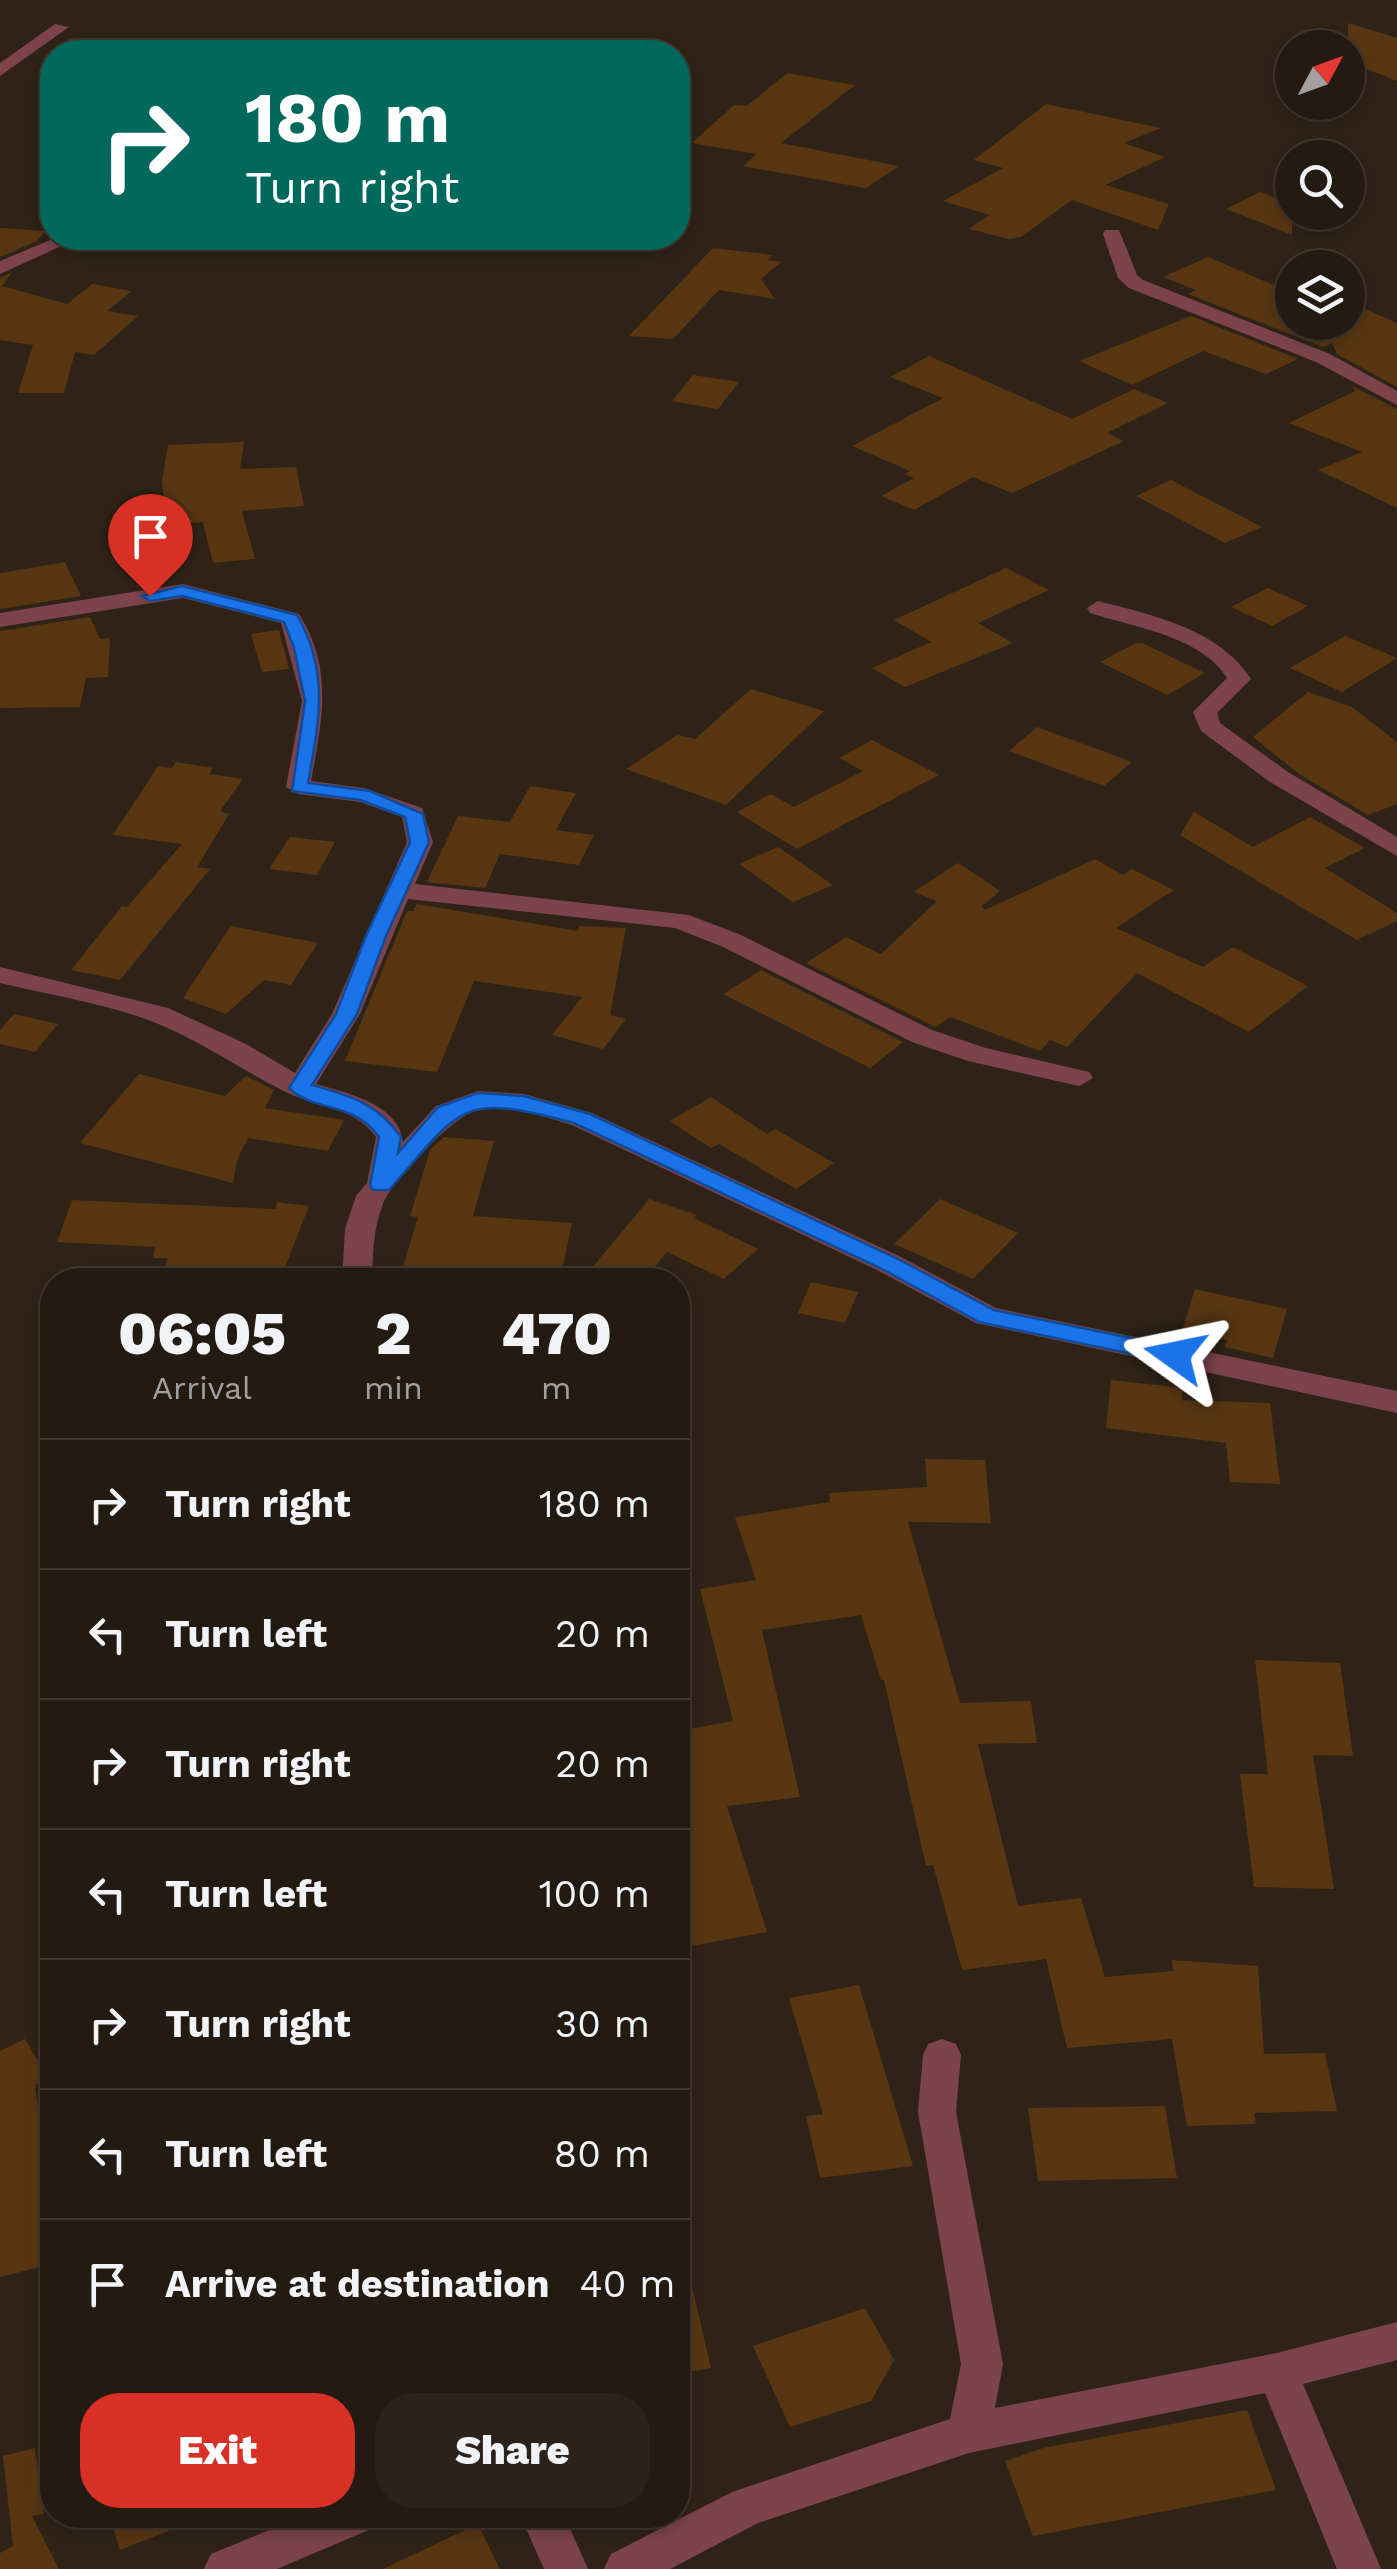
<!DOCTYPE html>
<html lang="en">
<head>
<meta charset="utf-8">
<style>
	:root { --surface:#231a11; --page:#2b231a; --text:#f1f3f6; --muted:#a3a19f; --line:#403831; --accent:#d93025 }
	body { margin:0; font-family:"Work Sans",sans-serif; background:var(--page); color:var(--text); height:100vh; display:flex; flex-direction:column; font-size:38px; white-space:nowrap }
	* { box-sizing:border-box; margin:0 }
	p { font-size:32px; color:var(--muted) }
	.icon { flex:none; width:55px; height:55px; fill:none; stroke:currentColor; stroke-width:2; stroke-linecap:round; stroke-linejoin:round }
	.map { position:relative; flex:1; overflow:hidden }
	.panel { position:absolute; left:40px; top:1268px; width:650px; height:1260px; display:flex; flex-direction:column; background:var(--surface); border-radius:40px; box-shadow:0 5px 15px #0003,0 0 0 2px var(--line) }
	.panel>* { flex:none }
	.banner { position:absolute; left:40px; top:40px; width:650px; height:210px; border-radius:40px; box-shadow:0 5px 15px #0003,0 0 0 2px var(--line); background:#00695c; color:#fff; overflow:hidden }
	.needle { width:65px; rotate:49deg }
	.buttons { position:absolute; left:1275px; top:30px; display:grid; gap:20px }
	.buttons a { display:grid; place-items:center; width:90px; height:90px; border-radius:50%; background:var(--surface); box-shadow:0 5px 15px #0003,0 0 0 2px var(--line); font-size:50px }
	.pin { position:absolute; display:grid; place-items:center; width:85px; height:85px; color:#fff; margin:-102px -42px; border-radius:50% 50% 50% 0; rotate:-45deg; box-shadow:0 0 10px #0007 }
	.pin .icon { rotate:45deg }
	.me { position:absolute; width:110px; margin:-55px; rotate:282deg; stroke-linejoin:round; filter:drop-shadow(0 0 8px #0008) }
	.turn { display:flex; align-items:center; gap:35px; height:210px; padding:0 40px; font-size:45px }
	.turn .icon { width:130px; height:130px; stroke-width:2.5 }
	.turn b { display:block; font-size:70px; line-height:85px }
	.eta { display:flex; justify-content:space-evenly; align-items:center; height:170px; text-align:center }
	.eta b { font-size:60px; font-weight:800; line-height:70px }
	.cta { display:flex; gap:20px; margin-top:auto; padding:20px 40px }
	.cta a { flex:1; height:115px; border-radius:40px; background:var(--accent); color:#fff; font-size:40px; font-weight:800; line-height:115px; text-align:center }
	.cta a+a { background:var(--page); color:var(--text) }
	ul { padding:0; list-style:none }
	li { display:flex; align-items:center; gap:30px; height:130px; padding:0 40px; border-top:2px solid var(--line) }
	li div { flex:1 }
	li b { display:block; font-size:38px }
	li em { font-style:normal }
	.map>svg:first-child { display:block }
	.building { fill:#583612 }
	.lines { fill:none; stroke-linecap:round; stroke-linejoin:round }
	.minor { fill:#7c434c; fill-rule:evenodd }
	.route { fill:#1a73e8; stroke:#114b97; stroke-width:2.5 }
</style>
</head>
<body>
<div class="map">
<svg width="1397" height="2569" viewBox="0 0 1397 2569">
	<rect width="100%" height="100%" fill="#2f2317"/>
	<!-- building -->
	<path class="building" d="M1348,23L1397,38V81L1364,68L1348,75Z
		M787,73L855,85L781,143L899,166L866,188L743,166L757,154L692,143L734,105L747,106Z
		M1046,104L1161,128L1124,143L1165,157L1105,185L1169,204L1158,230L1072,200L1021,237L1009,239L969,229L990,215L943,201L1003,168L974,160Z
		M1260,192L1292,203V235L1226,209Z
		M0,228L45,231L37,241L0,257Z
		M713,248L773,255L768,260L781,262L761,279L775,299L719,290L673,339L629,336Z
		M1208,257L1292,293V322H1348V316L1365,309L1397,323V387L1337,354L1332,343L1323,347L1188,294L1196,290L1163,277Z
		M12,272L2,286L67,304L92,284L132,291L107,311L138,316L94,355L75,352L64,393H18L33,345L0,340V278Z
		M1191,316L1298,359L1266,374L1203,351L1132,385L1079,361Z
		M929,356L1072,419L1134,389L1168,403L1107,433L1124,441L1012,493L973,477L914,510L881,496L914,478L904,474L910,471L852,446L943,398L890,377Z
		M693,375L739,382L718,409L672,401Z
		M1352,386L1397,409V508L1318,470L1362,452L1289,423L1355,391Z
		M244,442L240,469L296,467L304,506L242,511L255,559L213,563L203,522L167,525L162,481L168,445Z
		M1171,480L1262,527L1225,543L1136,496Z
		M65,562L81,596L0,609V573Z
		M1006,568L1049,590L978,623L1013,643L905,687L872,668L931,642L894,620Z
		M1268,588L1308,606L1272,626L1231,607Z
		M90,617L100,639L110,638L108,677L86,678L80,707L0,708V631Z
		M279,630L289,669L262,672L251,634Z
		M1345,636L1397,658L1342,692L1290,668Z
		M1136,643H1142L1205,673L1167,695L1100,662Z
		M751,689L824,711L726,805L626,769L677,735L695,739Z
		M1308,692L1352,707L1397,742V804L1368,815L1299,774L1253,737Z
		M1037,727L1132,762L1104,786L1009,751Z
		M872,740L939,775L797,849L737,812L771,794L794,807L863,771L839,758Z
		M176,762L213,768L209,774L243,779L220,811L229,814L197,867L210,869L120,980L71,970L122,906L127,907L182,844L113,835L158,766L172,768Z
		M530,786L576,793L556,830L594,835L579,865L500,854L485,888L427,882L458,816L510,822Z
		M1194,812L1253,847L1310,817L1365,848L1325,868L1397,913V921L1357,940L1180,835Z
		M290,837L335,842L317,875L269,869Z
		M778,847L833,885L793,902L739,864Z
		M1095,859L1123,875L1132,869L1174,890L1116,928L1203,967L1233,947L1308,986L1249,1032L1137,973L1067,1047L1050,1040L1040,1051L950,1017L935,1027L806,963L846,937L881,954L937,901L914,892L958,863L1000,891L982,906L985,910Z
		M417,904L578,931L579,926L626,928L610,1015L626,1019L603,1049L552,1035L582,997L474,981L437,1072L345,1061L407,911H413Z
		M231,926L318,943L291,985L264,980L226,1014L183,998Z
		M761,970L903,1042L870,1068L723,994Z
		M14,1014L58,1024L35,1052L0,1044V1030Z
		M139,1074L225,1096L246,1076L274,1090L265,1108L344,1120L328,1151L248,1138L237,1160L233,1183L80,1143Z
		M711,1097L767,1134L775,1129L834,1163L796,1189L719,1144L711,1148L670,1121Z
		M444,1137L494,1141L473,1216L572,1223L560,1280H399L418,1217L410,1216L430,1150Z
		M649,1199L697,1215L694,1218L758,1249L724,1279L667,1252L644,1280H622L591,1269Z
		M940,1199L1018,1233L973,1279L894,1244Z
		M72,1200L276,1209L277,1202L309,1206L280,1280H159L168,1258H153L155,1247L57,1242Z
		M811,1282L858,1292L845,1323L798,1313Z
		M1195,1289L1287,1309L1273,1358L1225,1347L1227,1340L1182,1331Z
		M1111,1380L1183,1388L1182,1400L1270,1403L1280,1484L1230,1482L1226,1443L1106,1428Z
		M925,1459L985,1460L991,1523L908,1522L960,1703L1031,1701L1037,1743L978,1744L1018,1906L1081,1898L1105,1977L1173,1971L1172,1960L1258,1966L1264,2054L1325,2053L1337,2111L1254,2113L1256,2124L1187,2126L1172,2039L1067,2048L1046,1959L962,1970L933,1865L926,1866L884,1680H881L861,1615L762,1630L800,1797L727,1806L767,1932L691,1946L678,1897V1731L733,1721L700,1589L756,1580L735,1517L830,1502L829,1493L927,1487Z
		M1255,1660L1340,1663L1353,1756L1313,1755L1334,1889L1254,1887L1240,1774H1268Z
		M859,1985L913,2166L820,2178L806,2116L823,2114L789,1998Z
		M25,2039L48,2078L35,2085L52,2224V2264L0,2277V2051Z
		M1165,2106L1177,2178L1038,2181L1028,2108Z
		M689,2274L711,2368L678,2374V2275Z
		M865,2308L894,2360L871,2401L790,2427L753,2346Z
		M1247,2410L1276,2490L1033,2536L1005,2461L1043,2448Z
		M35,2448L44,2514L32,2516L59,2569H0V2553L13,2546L3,2456Z
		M109,2515H204V2517L120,2550Z
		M478,2524L500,2569H383Z"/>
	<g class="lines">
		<!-- minor -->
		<path class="minor" d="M55,24L69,27L0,76V63Z
			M1105,230H1119L1137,275L1143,280L1330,354L1397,391V405L1316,362L1129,288L1118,278L1103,234Z
			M55,238H79L0,274V261Z
			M183,584L299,614C334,670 322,721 311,781L364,788L422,808L433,842L415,884L689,915L741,935L932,1030L986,1048L1089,1072L1093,1078L1079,1086L968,1061L912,1042L723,947L675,928L408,899L360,1014L316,1084C347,1093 399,1104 403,1142L436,1106L478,1091L524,1094L592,1113L901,1257L996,1308L1397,1391V1413L976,1323L879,1271L572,1125C544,1117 511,1104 481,1109C456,1112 392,1180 383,1204C373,1229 373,1254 372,1280H342L345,1229L356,1196L367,1183L376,1137C353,1106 320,1108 288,1093C241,1070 200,1040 151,1021C104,1003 49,995 0,983V967L168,1008L246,1044L295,1073L332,1014L407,842L402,817L360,802L298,794L286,787L302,701L281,623L183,598L0,627V613Z
			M1098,601C1152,615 1219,629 1251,679L1217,713L1220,723L1288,772L1397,837V856L1270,782L1201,731L1193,712L1227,678C1201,636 1133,627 1090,613L1087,608Z
			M942,2039L956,2044L961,2055L956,2112L1003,2364L995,2408L1277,2353L1397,2322V2360L1303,2384L1381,2569H1337L1265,2393L969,2453L758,2523L670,2569H604L611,2554L732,2492L950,2419L961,2364L918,2112L923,2055L928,2044Z
			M306,2515H378L371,2529L277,2569H204L211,2554Z
			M520,2515H564L588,2569H544Z"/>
	</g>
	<!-- route -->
	<path class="route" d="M182,586L297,615C330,673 319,721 308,783L370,791L423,814L429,842L386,936L357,1014L312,1085C351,1096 377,1103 401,1137L398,1153L438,1107L478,1093L524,1096L590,1114L898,1259L994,1310L1175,1347L1186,1355L1183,1360L1175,1363L979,1322L882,1269L574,1123C459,1092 463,1106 389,1190H373L370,1185L379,1137C352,1100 315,1113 289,1088L336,1014L366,936L410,842L405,817L360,800L292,791L305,701L294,648L284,622L182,596L150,601L142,596Z"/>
</svg>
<div class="buttons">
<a><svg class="needle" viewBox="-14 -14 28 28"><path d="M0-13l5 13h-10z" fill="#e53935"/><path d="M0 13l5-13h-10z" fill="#a3a19f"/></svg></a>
<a><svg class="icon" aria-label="search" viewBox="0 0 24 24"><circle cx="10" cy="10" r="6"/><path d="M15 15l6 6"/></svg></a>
<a><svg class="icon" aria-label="layers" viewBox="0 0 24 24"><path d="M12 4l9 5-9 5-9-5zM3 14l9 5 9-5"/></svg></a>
</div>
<div class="pin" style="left:150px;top:596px;background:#d93025"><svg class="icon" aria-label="arrive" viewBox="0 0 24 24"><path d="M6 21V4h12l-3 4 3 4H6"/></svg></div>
<svg class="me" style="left:1175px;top:1355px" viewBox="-20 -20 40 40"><path d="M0-17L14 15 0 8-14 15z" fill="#1a73e8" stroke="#fff" stroke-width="4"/></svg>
<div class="banner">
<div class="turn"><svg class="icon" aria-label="right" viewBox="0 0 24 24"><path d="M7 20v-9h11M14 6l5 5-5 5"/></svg><div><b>180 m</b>Turn right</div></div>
</div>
<section class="panel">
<div class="eta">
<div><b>06:05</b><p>Arrival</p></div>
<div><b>2</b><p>min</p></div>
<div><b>470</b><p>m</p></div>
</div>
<ul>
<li><svg class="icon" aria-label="right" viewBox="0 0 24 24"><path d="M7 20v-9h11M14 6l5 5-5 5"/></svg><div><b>Turn right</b></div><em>180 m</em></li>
<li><svg class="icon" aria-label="left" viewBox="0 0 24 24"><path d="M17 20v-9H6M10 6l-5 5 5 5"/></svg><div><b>Turn left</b></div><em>20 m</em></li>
<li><svg class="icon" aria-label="right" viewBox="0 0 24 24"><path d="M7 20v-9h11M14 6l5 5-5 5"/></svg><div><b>Turn right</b></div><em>20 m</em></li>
<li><svg class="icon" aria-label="left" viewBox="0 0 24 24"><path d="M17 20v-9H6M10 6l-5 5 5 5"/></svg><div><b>Turn left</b></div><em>100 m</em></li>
<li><svg class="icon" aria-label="right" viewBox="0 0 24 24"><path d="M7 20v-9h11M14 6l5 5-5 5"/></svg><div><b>Turn right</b></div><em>30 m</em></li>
<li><svg class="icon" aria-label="left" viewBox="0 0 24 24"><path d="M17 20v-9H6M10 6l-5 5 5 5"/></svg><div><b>Turn left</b></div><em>80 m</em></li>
<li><svg class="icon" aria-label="arrive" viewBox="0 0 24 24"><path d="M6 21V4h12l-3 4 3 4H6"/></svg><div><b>Arrive at destination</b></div><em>40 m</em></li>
</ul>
<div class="cta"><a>Exit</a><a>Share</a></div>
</section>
</div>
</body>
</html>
